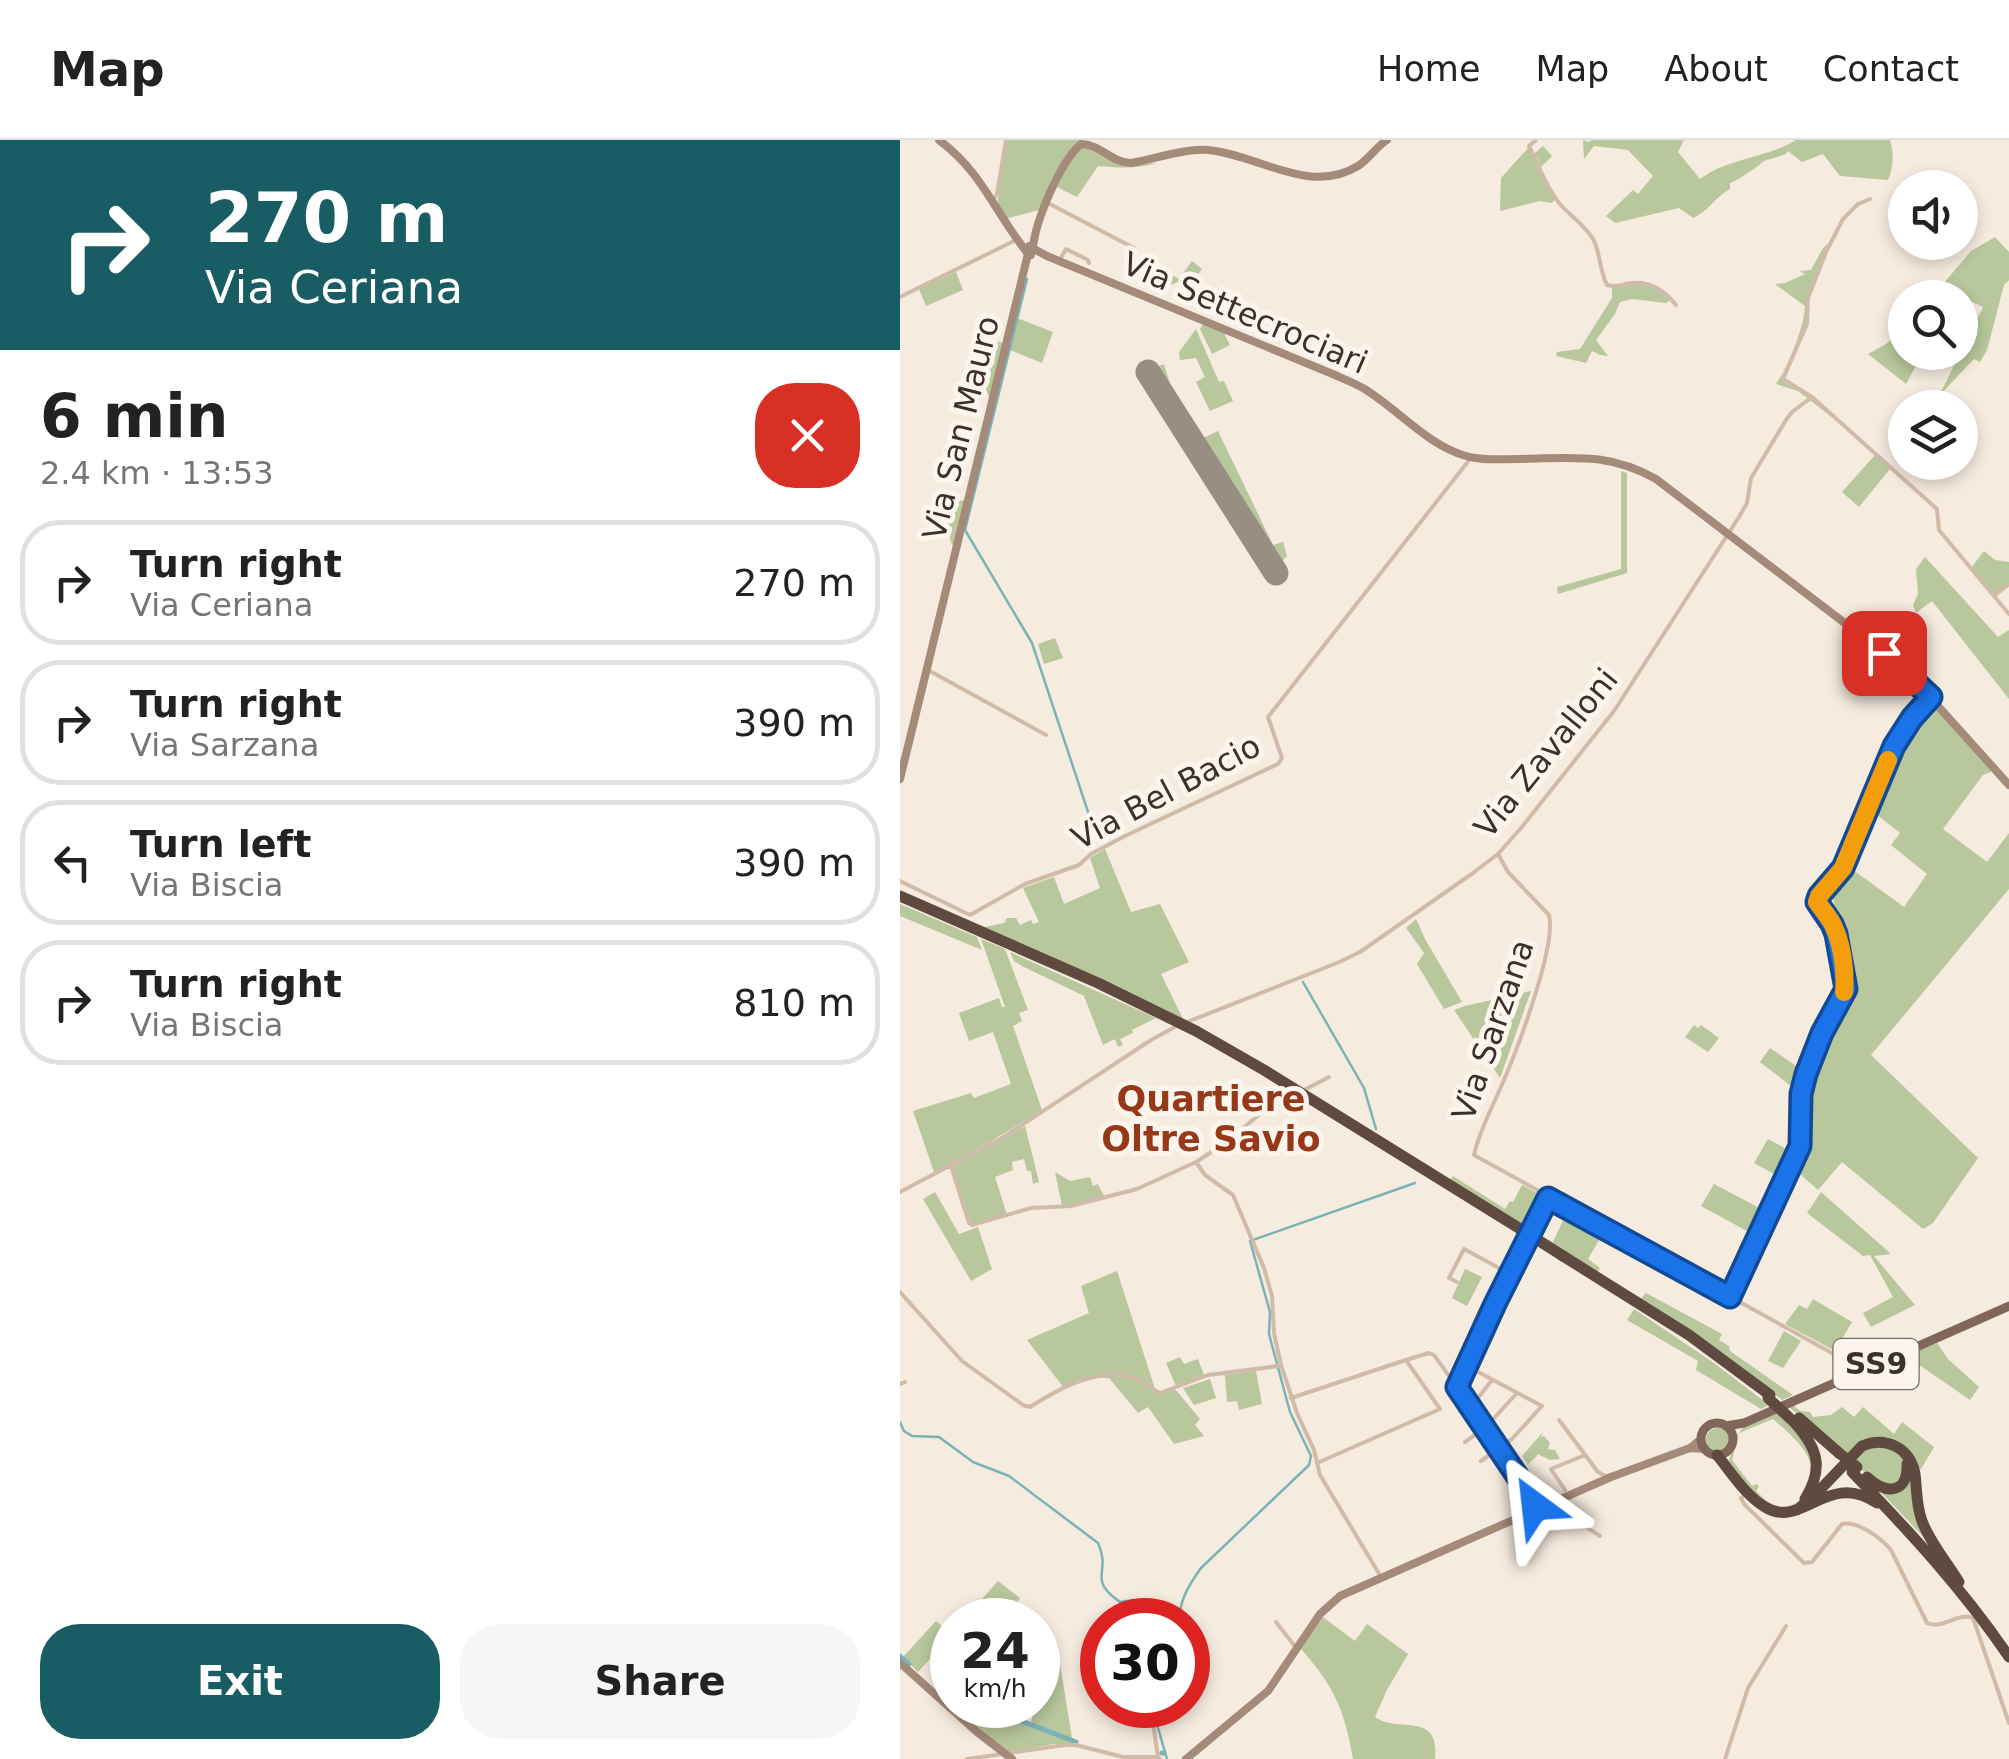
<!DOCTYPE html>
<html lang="en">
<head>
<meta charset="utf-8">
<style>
	:root { --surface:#fff; --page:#f6f6f6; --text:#222; --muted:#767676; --line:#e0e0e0; --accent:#195d64 }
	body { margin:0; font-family:"DejaVu Sans",sans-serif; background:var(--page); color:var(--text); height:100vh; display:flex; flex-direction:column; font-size:38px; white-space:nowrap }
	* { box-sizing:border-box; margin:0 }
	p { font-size:32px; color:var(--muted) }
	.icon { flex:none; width:55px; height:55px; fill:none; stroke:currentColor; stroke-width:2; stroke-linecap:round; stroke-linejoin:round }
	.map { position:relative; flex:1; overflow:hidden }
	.side { display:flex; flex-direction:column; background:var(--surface); width:900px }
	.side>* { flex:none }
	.banner { background:#195d64; color:#fff; overflow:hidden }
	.buttons { position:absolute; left:988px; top:30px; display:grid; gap:20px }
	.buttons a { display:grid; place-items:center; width:90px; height:90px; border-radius:50%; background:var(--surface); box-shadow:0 5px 15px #0003; font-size:50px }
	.speed { position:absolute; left:30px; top:1458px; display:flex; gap:20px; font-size:50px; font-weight:700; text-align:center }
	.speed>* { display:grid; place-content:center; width:130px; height:130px; border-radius:50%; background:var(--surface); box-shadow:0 5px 15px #0003; line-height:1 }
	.speed small { font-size:25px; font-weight:400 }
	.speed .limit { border:15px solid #d22; background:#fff; color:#111 }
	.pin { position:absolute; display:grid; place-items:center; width:85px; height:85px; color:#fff; margin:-42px; border-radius:20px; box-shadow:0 5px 15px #0006 }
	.me { position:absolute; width:110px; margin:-55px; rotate:330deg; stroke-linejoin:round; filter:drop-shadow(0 0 8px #0008) }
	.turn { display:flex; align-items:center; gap:35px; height:210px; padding:0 40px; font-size:45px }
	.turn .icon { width:130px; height:130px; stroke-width:2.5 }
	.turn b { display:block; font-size:70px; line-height:85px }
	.round { display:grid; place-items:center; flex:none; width:105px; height:105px; border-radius:40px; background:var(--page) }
	.head { display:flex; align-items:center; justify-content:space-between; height:170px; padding:0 40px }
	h1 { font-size:60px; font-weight:700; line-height:75px }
	.button { display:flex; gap:20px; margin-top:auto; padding:20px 40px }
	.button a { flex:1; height:115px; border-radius:40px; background:var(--accent); color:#fff; font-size:40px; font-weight:700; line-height:115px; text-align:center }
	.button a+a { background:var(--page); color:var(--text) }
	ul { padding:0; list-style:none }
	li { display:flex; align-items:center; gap:30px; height:125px; margin:0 20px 15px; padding:0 20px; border:5px solid var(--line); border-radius:40px }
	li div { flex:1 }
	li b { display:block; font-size:38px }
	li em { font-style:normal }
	header { display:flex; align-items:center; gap:60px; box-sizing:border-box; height:140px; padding:0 50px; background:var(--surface); border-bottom:2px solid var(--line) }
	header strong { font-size:48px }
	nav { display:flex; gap:55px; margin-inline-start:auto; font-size:35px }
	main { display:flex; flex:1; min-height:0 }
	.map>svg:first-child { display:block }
	.green { fill:#b8c79c; fill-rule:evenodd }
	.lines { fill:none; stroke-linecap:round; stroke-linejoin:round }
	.stream { stroke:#7ab3b7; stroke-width:2.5 }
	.canal { stroke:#7ab3b7; stroke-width:5 }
	.runway { stroke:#998e84; stroke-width:25 }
	.street { stroke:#d0bba9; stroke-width:4 }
	.secondary { stroke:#a48a79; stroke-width:8 }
	.primary { stroke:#806759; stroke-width:9 }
	.highway { stroke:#5e4a3f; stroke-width:11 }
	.highway-bridge { stroke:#5e4a3f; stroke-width:11 }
	.route-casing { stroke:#114b97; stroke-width:25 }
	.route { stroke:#1a73e8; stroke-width:18 }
	.slow { stroke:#f59e0b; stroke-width:18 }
	.labels { text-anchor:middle; stroke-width:10; stroke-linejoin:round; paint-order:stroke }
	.shield { fill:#fcf5ed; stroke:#766b64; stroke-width:2.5 }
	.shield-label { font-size:30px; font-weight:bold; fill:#3c3029 }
	.street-label { font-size:32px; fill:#3c3029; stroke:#fcf5ed }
	.neighbourhood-label { font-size:35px; font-weight:bold; fill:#963918; stroke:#fcf5ed }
</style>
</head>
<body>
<header>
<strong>Map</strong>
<nav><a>Home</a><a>Map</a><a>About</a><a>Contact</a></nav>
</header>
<main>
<section class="side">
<div class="banner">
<div class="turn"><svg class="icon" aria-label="right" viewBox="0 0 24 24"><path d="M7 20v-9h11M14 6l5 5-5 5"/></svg><div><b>270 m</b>Via Ceriana</div></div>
</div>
<div class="head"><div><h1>6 min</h1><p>2.4 km · 13:53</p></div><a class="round" style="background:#d93025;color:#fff"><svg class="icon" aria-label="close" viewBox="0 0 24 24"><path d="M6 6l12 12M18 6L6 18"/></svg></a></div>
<ul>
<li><svg class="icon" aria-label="right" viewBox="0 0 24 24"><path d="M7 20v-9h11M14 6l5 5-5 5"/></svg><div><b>Turn right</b><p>Via Ceriana</p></div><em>270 m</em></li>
<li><svg class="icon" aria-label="right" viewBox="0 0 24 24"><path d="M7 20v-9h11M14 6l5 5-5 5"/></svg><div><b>Turn right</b><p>Via Sarzana</p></div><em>390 m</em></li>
<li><svg class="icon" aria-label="left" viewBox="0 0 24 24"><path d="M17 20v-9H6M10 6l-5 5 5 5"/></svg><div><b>Turn left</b><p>Via Biscia</p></div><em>390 m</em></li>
<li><svg class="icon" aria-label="right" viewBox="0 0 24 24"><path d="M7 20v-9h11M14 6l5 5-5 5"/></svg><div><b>Turn right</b><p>Via Biscia</p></div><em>810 m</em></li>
</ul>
<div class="button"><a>Exit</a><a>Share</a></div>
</section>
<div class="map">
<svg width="1109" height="1619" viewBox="0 0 1109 1619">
	<rect width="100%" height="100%" fill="#f6ebdf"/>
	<!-- green -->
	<path class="green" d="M107,0H181L174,7L139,70L105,79L97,66Z
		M683,0L689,2L691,0H784L778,12L800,39C828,18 867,18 896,0H990C994,15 994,25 988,40L940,36L923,14L902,22L888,11L886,14L864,21C860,25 835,42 830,43V49C815,57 808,72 793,78L779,68L715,83L706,76L733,50L738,54L753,36L728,10L694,6L684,19Z
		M643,6L652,16L641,27L647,45L656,58L646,45L655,60L651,63L640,61L600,71L601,38L628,8L646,44L638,19L634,14Z
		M185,7L221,25L257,23C237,29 218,28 198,26L177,57L157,47C164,33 169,10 185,7Z
		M1095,97L1109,112V140L1104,145L1087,210L1080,222L1074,219L1039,256L1083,167L1055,154L1053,157H1032L1071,111Z
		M930,102L907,156L908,177L896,211L882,235L886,244L902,251L937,281L898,251L876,244C888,227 904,188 905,166L875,144L885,143L905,134L900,131L911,130L923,108Z
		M246,120L279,139L292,121L302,129L290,146L278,142L267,146L240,130Z
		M56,132L63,150L26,166L19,149Z
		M738,144L753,147L770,160L766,163L732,159L720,162L715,174L696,200L708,216L700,215L692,211L686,223L656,216L657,212L680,209L712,158V148Z
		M117,178L153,192L142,223L110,210Z
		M303,184L324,193L330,205L312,214L300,189Z
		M1005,188V212L1023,213L1006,244L968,214L986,204Z
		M296,189L319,242L324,241L333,261L310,271L296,242L305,237L296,218L280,220L279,212Z
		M83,198L103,203L90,259L70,213L79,210Z
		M264,224L270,244L303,298L318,291L373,405L383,402L387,416L381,422L382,427L379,431L251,229Z
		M975,315L990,329L959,367L942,352Z
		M721,331L727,333V433L658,454L657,447L721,429Z
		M65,360L53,407L38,365Z
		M1084,411L1095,420L1109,422V443L1096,456L1071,428Z
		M1025,417L1098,497L1109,490V559L1032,461L1016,473L1013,465L1018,454L1016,429Z
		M155,498L163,518L144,524L138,504Z
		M1029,564L1033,565L1093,631L1083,635L1043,689L1087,722L1109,693V749L971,915L1078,1018L1033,1083L1023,1089L942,1022L918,1050L893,1028L901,1009L906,948L925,895L949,853L944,810L937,787L932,779C937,768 934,760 929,749L949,727L1004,767L1027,734L991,705L1000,693L971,670L1001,598Z
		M205,709L231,772L260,764L289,822L261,834L283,879C273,874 261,871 252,865C239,857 229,851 214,848L85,790V787L104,783L107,778H116L120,785L131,780L133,784L139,782L123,748L154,737L164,764L200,748L190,718Z
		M0,764L77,797L82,810L0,776Z
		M516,779L525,799L562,862L544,869L517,824L524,813L506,788Z
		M81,799L105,809L128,870L119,873L122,881L113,886L142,970L90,1002L34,1032L13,971L71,953L74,958L111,944L93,892L69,901L59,873L99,858L102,867H105Z
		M110,812L256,878L232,890L233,893L220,899L223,905L218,907L215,899L203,905L184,856L122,826L114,821Z
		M631,851L600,938L554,870L565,866Z
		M794,885L798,888L801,885L819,898L808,912L785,897Z
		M870,908L905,932L900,953L860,922Z
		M125,986L139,1042L133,1044L131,1031H127L124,1019L112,1022L113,1030L95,1037L107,1075L72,1085L52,1027Z
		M868,999L894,1013L883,1039L854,1023Z
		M155,1032L170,1041L190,1037L193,1046L198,1044L205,1058L162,1066Z
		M553,1036L605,1069L610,1061L613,1062L622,1045L646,1058L629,1092L549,1042Z
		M814,1044L867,1072L856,1096L801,1066Z
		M35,1052L59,1094L78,1087L92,1129L71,1141L23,1059Z
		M921,1052L991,1114L974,1116L1015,1165L971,1187L963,1173L993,1157L970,1115L963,1116L907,1073Z
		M668,1070L705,1090L688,1119L700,1128L697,1134L651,1106Z
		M565,1129L582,1137L567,1166L552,1158Z
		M217,1131L255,1249L259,1251L275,1249L300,1279L295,1285L304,1296L274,1304L248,1267L238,1273L209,1238H193L164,1248L127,1200L189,1173L181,1146Z
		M746,1153L822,1194L819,1200L829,1206L830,1211L893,1255L882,1260L858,1241L739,1161Z
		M913,1159L952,1182L935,1211L885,1184L899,1165L907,1169Z
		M734,1169L814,1223L869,1265L861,1269L796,1230L798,1221L727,1180Z
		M884,1191L901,1201L883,1228L868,1221Z
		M1037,1203L1048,1219L1079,1247L1070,1260L1005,1215Z
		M280,1217L284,1224L298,1219L304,1235L276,1246L266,1223Z
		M356,1231L362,1264L339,1270L337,1261L327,1262L325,1235Z
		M310,1239L316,1258L294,1265L283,1248Z
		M893,1265L900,1271L910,1272L913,1277L931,1275L942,1267L954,1277L963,1267L994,1294L1002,1282L1034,1307L1021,1329H1016L984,1299L947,1316L889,1267Z
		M876,1271C887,1281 901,1291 909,1304C923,1329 907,1382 871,1367C854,1359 841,1335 829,1321C837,1285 844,1285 876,1271ZM873,1279C886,1291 904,1304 910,1322C916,1343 900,1373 876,1366C868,1364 862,1356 856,1351L859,1347L857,1344L852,1346L832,1320L839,1293Z
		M806 1300a12 12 0 1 1 24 0a12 12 0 1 1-24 0Z
		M643,1292L641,1297L644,1296L650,1303L648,1309L655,1310L660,1319L650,1320L637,1314V1316L628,1324L622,1316Z
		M984,1305L1004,1319L1006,1327L997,1345L976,1343L952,1320L963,1309Z
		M1010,1328L1031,1405L978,1349L986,1352Z
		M98,1441L120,1458L115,1465L132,1480H95L100,1473L82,1459Z
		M423,1477L455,1501L467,1484L508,1514L487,1550L475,1577C499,1594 540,1570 535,1619H453C445,1571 434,1546 401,1509Z
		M36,1481L52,1495L18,1532L3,1517Z
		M157,1505L173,1604H153L110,1612L106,1611L77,1589L39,1553V1549L52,1554V1565H82L131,1583L135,1565H138V1519Z"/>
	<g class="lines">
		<!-- stream -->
		<path class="stream" d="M127,139L65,390L132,503L198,702
			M403,842L464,948L476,989
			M0,1282L4,1291L12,1296L39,1297L73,1322L109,1336L198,1403C212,1434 186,1438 220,1462L233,1460L244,1461L250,1470L243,1480
			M279,1480C280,1459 289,1445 301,1428L409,1325L411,1316L390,1272L369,1194L370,1172L350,1101L515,1043
			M257,1565L256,1581L267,1619"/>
		<!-- canal -->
		<path class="canal" d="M0,1516L9,1524
			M42,1549L52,1554
			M80,1565L176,1602
			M262,1613H264"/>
		<!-- runway -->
		<path class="runway" d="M248,232L376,433"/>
		<!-- street -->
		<path class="street" d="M636,0L629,6C639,26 645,45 659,63C670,76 684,84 693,99C701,114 699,130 707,145C717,148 722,144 732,143C751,141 765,151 776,165
			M94,59L97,54L106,0
			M970,59L958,64L943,79L926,112L908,158L907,184L883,239L912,257L1037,369L1039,390L1109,474
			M146,62L234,108
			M159,121L166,109L188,120L189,123
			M0,157L116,100
			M1095,455L1109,444
			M28,530L146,595
			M598,714L608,732L649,775C657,806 615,916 600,949C591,970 579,992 574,1015L959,1228
			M0,741L70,775L125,744L179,725L191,714L225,696L378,624L382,618L368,577L570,319
			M287,882L437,823L460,812L573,733L598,714L621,688L714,571L839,377L847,363L851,338L886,280L892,272L912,257
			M406,949L429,937
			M296,1022L305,1035L333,1055L364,1128L372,1156L374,1193L381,1225L397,1273L414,1310L420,1335L481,1437
			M51,1026L69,1083L72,1085L131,1068L171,1066L237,1049L296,1022L321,1006L365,970L387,960
			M0,1052L102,998L251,900L275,887
			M557,1142L549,1138L564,1109L610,1134
			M0,1152L62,1221L123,1265L130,1267C160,1248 195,1228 232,1237C243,1239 250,1250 260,1253L308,1235L379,1226
			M830,1157L900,1006L901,954L906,934L922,893L946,849L936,794L933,783L917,762L919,756L943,728L994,606L1012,578L1029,560
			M506,1220L529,1213L534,1215L557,1247
			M567,1226L642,1266L612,1299L581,1321
			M0,1244L5,1242
			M391,1258L506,1220L540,1269L417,1323
			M570,1268L592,1240
			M659,1280L698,1332L707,1337
			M565,1302L585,1288L617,1253
			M665,1350L651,1329L685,1315
			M845,1355L841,1358L844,1364L904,1423L912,1422L942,1384C958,1381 980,1397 991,1410L1027,1483C1042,1490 1057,1472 1073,1478L1109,1583
			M650,1364L700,1396
			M635,1368L627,1349L557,1247L648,1058
			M624,1373L627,1366V1353
			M238,1480L240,1474
			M376,1482L397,1509
			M254,1565L253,1583L258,1617
			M67,1619L165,1605H176L223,1617H258L260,1619
			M825,1619L848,1548L886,1486"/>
		<!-- secondary -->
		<path class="secondary" d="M39,0C82,32 94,71 126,111
			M134,109L147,116L435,235C444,239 454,243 463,248C498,269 527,305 566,316C583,321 603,319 620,319C673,318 708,312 756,339L984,513L1010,535L1109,645
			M131,115L127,113L126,109L129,106L133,107C136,80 160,22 181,4C200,4 212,23 231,23C254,19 286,8 308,10C357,14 409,56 458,26C469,19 476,7 487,0
			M0,639L128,114
			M790,1308L805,1309
			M0,1523L77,1592L112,1619
			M286,1619L368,1551L420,1474L440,1456L711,1337L790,1308L801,1299"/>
		<!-- primary -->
		<path class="primary" d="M801 1299a16 16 0 1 1 32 0a16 16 0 1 1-32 0Z
			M826,1286L844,1283L1109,1166"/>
		<!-- highway -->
		<path class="highway" d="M0,756L198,843L296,891L364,930L622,1090
			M663,1116L789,1195L870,1255
			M899,1278L939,1313
			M895,1283C918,1309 924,1328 905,1359
			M817,1315C831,1332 846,1356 865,1367C902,1390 927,1330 977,1363
			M952,1332C1009,1391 1063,1449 1109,1517
			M967,1337C986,1355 1008,1354 1007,1324
			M897,1370L913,1357L962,1306C985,1296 1010,1307 1015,1334C1017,1350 1016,1365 1022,1381C1030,1403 1047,1422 1059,1442"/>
		<!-- highway-bridge -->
		<path class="highway-bridge" d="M622,1090L663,1116
			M868,1258L895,1283
			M939,1313L957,1327"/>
	</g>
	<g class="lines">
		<defs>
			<path id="route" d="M635,1366L626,1349L557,1247L595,1164L648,1058L830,1157L900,1006L901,954L906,934L922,893L946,849L936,794L932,784L917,762L919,756L943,728L994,606L1012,578L1031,557L984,513"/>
		</defs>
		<!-- route casing -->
		<use href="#route" class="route-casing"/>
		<!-- route -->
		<use href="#route" class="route"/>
		<!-- slow -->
		<path class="slow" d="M944,852C946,831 942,802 932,783C928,776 922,769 917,762L919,756L943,728L988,620"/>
	</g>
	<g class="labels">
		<!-- shield labels -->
		<rect class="shield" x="933.5" y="1199" width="85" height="50" rx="8"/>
		<g class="shield-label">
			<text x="976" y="1234">SS9</text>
		</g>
		<!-- street labels -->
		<g class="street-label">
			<text transform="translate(345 173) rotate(23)" y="11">Via Settecrociari</text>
			<text transform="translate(61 288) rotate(-76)" y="11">Via San Mauro</text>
			<text transform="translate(646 613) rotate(-51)" y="11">Via Zavalloni</text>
			<text transform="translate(266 652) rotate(-28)" y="11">Via Bel Bacio</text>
			<text transform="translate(593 890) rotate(-71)" y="11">Via Sarzana</text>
		</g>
		<!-- neighbourhood labels -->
		<g class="neighbourhood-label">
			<text x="311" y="971">Quartiere<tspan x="311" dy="40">Oltre Savio</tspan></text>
		</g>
	</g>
</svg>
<div class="buttons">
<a><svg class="icon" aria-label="sound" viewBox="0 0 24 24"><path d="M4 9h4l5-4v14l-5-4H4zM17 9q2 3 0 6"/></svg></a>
<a><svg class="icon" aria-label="search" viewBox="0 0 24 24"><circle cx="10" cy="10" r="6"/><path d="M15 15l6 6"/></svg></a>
<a><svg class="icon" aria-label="layers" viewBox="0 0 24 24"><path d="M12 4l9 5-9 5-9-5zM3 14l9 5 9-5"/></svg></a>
</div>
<div class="speed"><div>24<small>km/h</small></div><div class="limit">30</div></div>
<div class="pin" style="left:984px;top:513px;background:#d93025"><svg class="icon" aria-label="arrive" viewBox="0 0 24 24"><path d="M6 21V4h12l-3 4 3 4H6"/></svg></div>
<svg class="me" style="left:635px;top:1366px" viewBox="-20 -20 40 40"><path d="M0-17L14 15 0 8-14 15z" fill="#1a73e8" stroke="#fff" stroke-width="4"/></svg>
</div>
</main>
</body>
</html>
